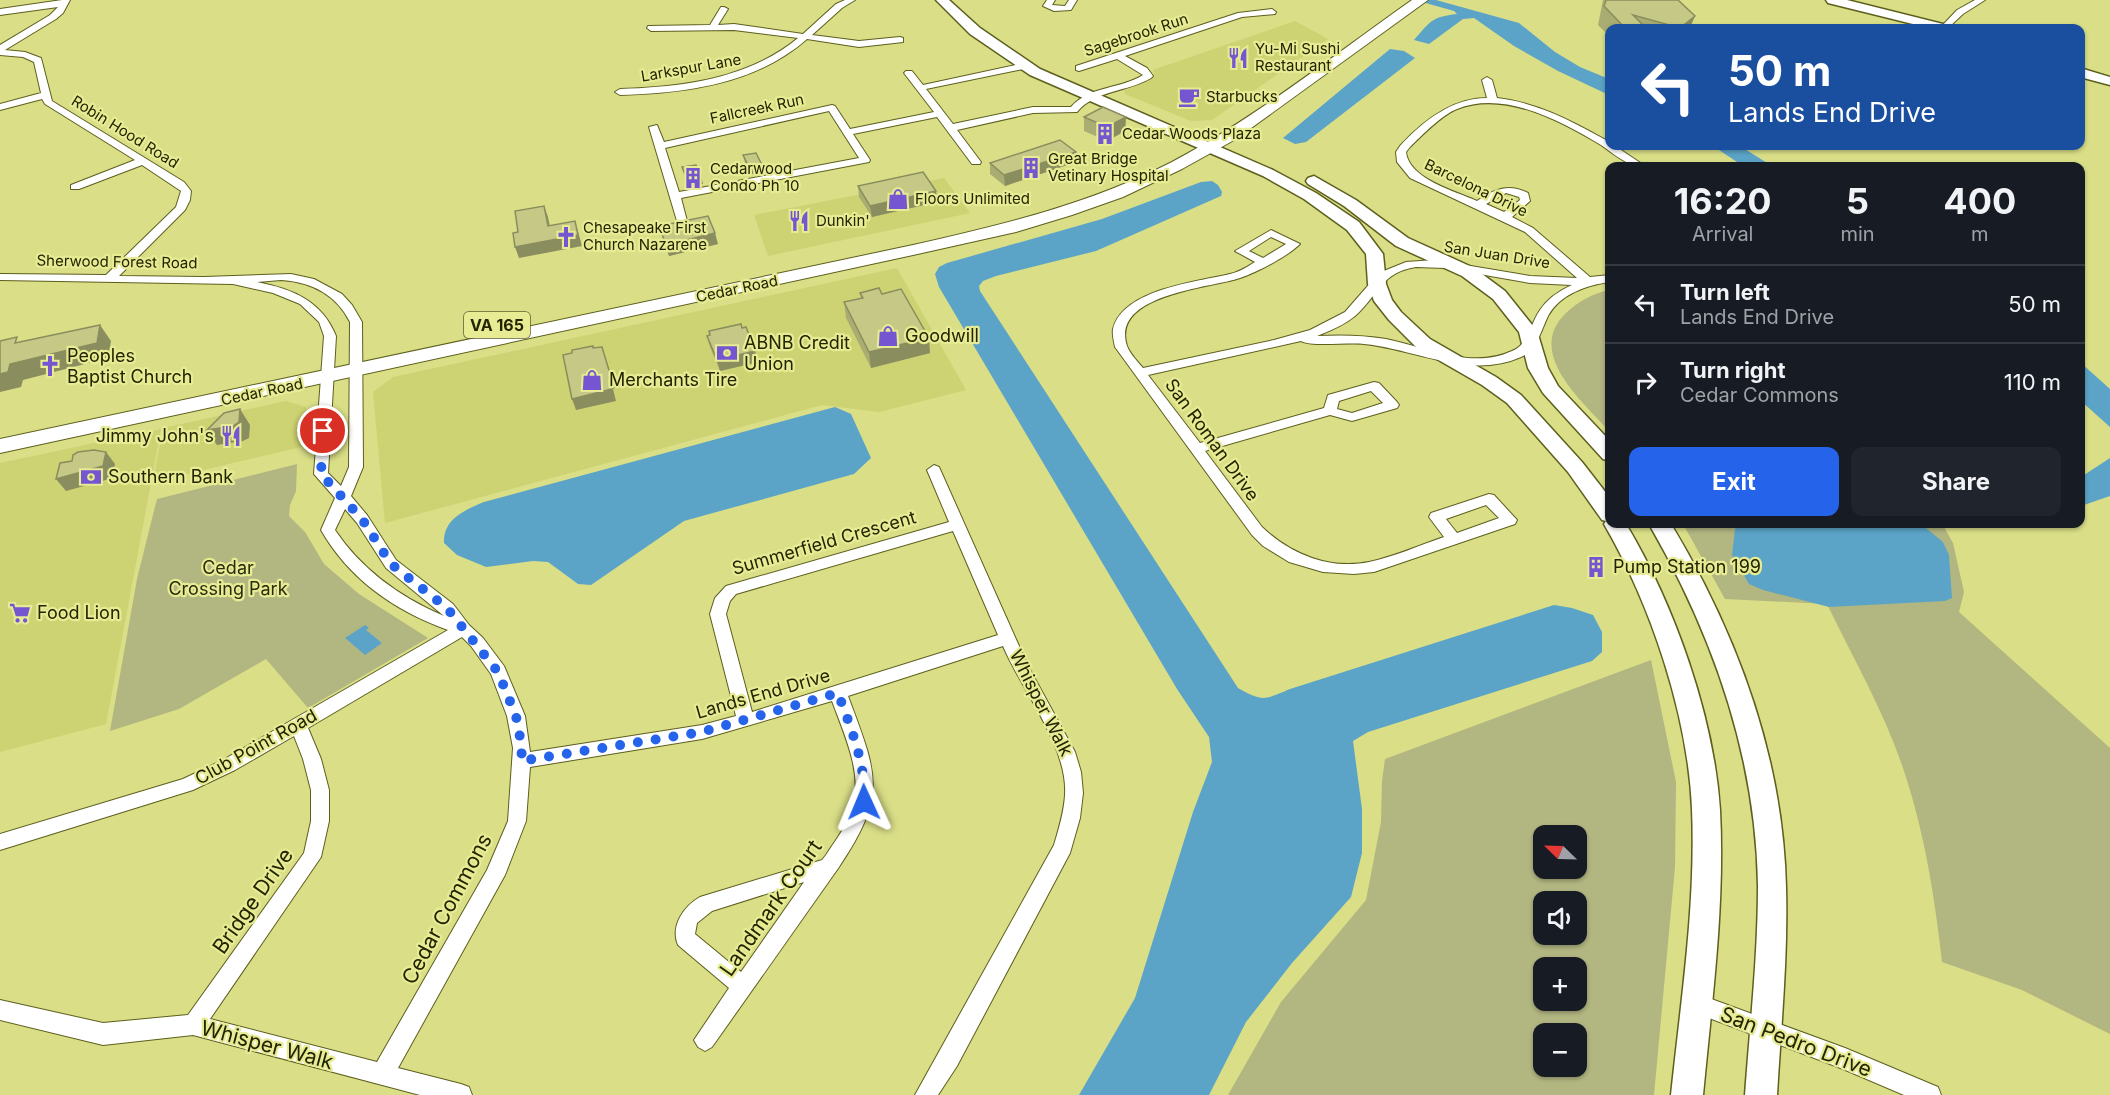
<!DOCTYPE html>
<html lang="en">
<head>
<meta charset="utf-8">
<style>
	:root { --surface:#171b24; --page:#20242c; --text:#f1f3f6; --muted:#9ea1a6; --line:#363941; --accent:#2563eb }
	body { margin:0; font-family:Inter,sans-serif; background:var(--page); color:var(--text); height:100vh; display:flex; flex-direction:column; font-size:22px; white-space:nowrap }
	* { box-sizing:border-box; margin:0 }
	p { font-size:20px; color:var(--muted) }
	.icon { flex:none; width:33px; height:33px; fill:none; stroke:currentColor; stroke-width:2; stroke-linecap:round; stroke-linejoin:round }
	.map { position:relative; flex:1; overflow:hidden }
	.drawer { position:absolute; left:1605px; top:162px; width:480px; height:366px; display:flex; flex-direction:column; background:var(--surface); border-radius:12px; box-shadow:0 2px 4px #0004 }
	.drawer>* { flex:none }
	.guide { position:absolute; left:1605px; top:24px; width:480px; height:126px; border-radius:12px; box-shadow:0 2px 4px #0004; background:#1a4fa0; color:#fff; overflow:hidden }
	.needle { width:39px; rotate:293deg }
	.tools { position:absolute; left:1533px; top:825px; display:grid; gap:12px }
	.tools a { display:grid; place-items:center; width:54px; height:54px; border-radius:12px; background:var(--surface); box-shadow:0 2px 4px #0004; font-size:30px }
	.pin { position:absolute; display:grid; place-items:center; width:51px; height:51px; color:#fff; margin:-26px; border:3px solid #fff; border-radius:50%; box-shadow:0 2px 6px #0007 }
	.me { position:absolute; width:66px; margin:-33px; rotate:359deg; stroke-linejoin:round; filter:drop-shadow(0 0 4px #0008) }
	.turn { display:flex; align-items:center; gap:21px; height:126px; padding:0 24px; font-size:27px }
	.turn .icon { width:78px; height:78px; stroke-width:2.5 }
	.turn b { display:block; font-size:42px; line-height:51px }
	.eta { display:flex; justify-content:space-evenly; align-items:center; height:102px; text-align:center }
	.eta b { font-size:36px; font-weight:700; line-height:42px }
	.action { display:flex; gap:12px; margin-top:auto; padding:12px 24px }
	.action a { flex:1; height:69px; border-radius:12px; background:var(--accent); color:#fff; font-size:24px; font-weight:700; line-height:69px; text-align:center }
	.action a+a { background:var(--page); color:var(--text) }
	ul { padding:0; list-style:none }
	li { display:flex; align-items:center; gap:18px; height:78px; padding:0 24px; border-top:2px solid var(--line) }
	li div { flex:1 }
	li b { display:block; font-size:22px }
	li em { font-style:normal }
	.map>svg:first-child { display:block }
	.built { fill:#cdd272 }
	.green { fill:#b2b681; fill-rule:evenodd }
	.water { fill:#5ca4c7 }
	.lines { fill:none; stroke-linecap:round; stroke-linejoin:round }
	.street-casing { stroke:#5d5f1d; stroke-width:2 }
	.secondary-casing { stroke:#5d5f1d; stroke-width:3 }
	.primary-casing { stroke:#5d5f1d; stroke-width:2 }
	.street { fill:#fff; fill-rule:evenodd }
	.secondary { fill:#fff; fill-rule:evenodd }
	.primary { fill:#fff; fill-rule:evenodd }
	.wall { fill:#a9ad72 }
	.shaded-wall { fill:#8a8d5d }
	.building { fill:#c5c985; stroke:#8a8d5d; stroke-width:1.5 }
	.route { stroke:#2563eb; stroke-width:10; stroke-dasharray:0 18 }
	.labels { text-anchor:middle; stroke-width:4.5; stroke-linejoin:round; paint-order:stroke }
	.far-street-label { font-size:15px; fill:#232400; stroke:#e6eb94 }
	.far-poi-label { font-size:15px; fill:#232400; stroke:#e6eb94; text-anchor:start }
	.shield { fill:#e6eb94; stroke:#5e602c; stroke-width:1.5 }
	.shield-label { font-size:16px; font-weight:bold; fill:#232400 }
	.poi-label { font-size:18px; fill:#232400; stroke:#e6eb94; text-anchor:start }
	.street-label { font-size:18px; fill:#232400; stroke:#e6eb94 }
	.park-label { font-size:18px; fill:#2b2c0e; stroke:#e6eb94 }
	.near-street-label { font-size:21px; fill:#232400; stroke:#e6eb94 }
</style>
</head>
<body>
<div class="map">
<svg width="2110" height="1095" viewBox="0 0 2110 1095">
	<rect width="100%" height="100%" fill="#d9de87"/>
	<!-- built -->
	<path class="built" d="M1295,21L1328,39L1212,120L1191,121L1125,94L1124,91L1155,77L1153,70Z
		M944,178L970,213L768,256L754,215Z
		M897,268L966,390L879,412L822,405L385,523L373,392L393,377Z
		M286,401L306,407L305,446L153,482L163,428Z
		M161,429L106,724L0,752V463Z"/>
	<!-- green -->
	<path class="green" d="M1609,290H1610L1609,431C1584,403 1525,354 1565,314C1576,303 1593,293 1609,290Z
		M297,464L296,491L290,505L289,516L305,532L324,564L359,594L428,638L308,708L266,659L179,709L110,731L137,579L157,499Z
		M1683,524H1952L1944,527L1953,543L1964,592L1959,612L2110,748V1034L2022,990L1942,962C1935,899 1925,835 1905,774C1886,715 1854,660 1827,604L1725,599Z
		M1651,660L1676,782L1675,867L1654,1095H1228L1281,1002L1366,900L1381,822L1382,781L1385,759ZM1544,836H1576V868H1544ZM1544,902H1576V934H1544ZM1544,968H1576V1000H1544ZM1544,1034H1576V1066H1544Z"/>
	<!-- water -->
	<path class="water" d="M1415,0H1436L1519,23L1555,52L1580,67L1609,79V95L1558,71L1514,46L1474,18L1463,19L1429,44L1414,40C1431,21 1431,17 1457,14L1454,11Z
		M1390,49L1404,51L1415,58L1306,142L1295,144L1283,138Z
		M1713,146H1740L1772,166H1743Z
		M1212,181L1218,185L1222,192L1221,196L1096,251L996,276L983,281L979,286L980,291L1238,688C1263,702 1264,700 1290,689L1554,605L1572,608L1593,615L1602,632V652L1592,661L1368,732L1353,741L1362,809V853L1351,897L1292,963L1246,1022L1209,1095H1079L1135,998L1193,812L1212,762L1209,737L1177,689L939,287L935,274L939,267L947,263L1102,219L1201,182Z
		M2081,363L2110,389V427L2081,401Z
		M835,407L851,414L871,458L854,474L684,521L591,585L578,584L548,562L533,561L486,567L457,555L444,543C443,519 465,510 484,502Z
		M2110,458V496L2081,506V477Z
		M1741,524H1921L1943,542L1949,555L1952,598L1945,601L1829,607L1763,590L1749,584L1732,555L1735,529Z
		M365,625L369,628L366,630L382,643L365,655L345,638Z"/>
	<g class="lines">
		<defs>
			<path id="street" d="M62,0H70L63,13L56,19L5,50L25,52L41,58L52,101L184,182L191,191L190,200L185,210L119,276L204,277L291,274L314,279L342,294L352,305L362,322L363,467L351,496L367,515L396,560L453,604L469,625L483,638L504,666L525,716L530,752L702,725L736,716L710,614L715,598L726,586L949,522L927,470L934,465L939,467L1028,666L1075,752L1081,772L1083,793L1080,818L1070,853L957,1066L938,1095H915L1054,845C1059,828 1064,812 1065,795C1068,746 1022,691 1003,646L848,696C877,774 888,794 839,867L712,1047L705,1051L698,1047L694,1040L729,988L678,945C670,926 684,906 700,897L822,860L826,855C835,841 847,826 852,810C864,775 844,734 832,701L702,739L530,767L526,821L505,875L398,1068L461,1084L469,1087L472,1095H420L193,1035L103,1045L0,1020V1000L103,1023L188,1015L304,853L311,821V790L303,759L294,736L235,770L193,790L0,850V834L183,779L223,760L448,630C395,611 349,579 321,530L335,498L314,474L324,336L319,322L300,304L273,293L233,284L0,280V274L106,275L176,207L181,191L142,165L79,189H71V185L135,160L45,104L42,99L0,110V104L41,93L34,62L23,57L0,55V45L50,15L58,7L0,15V9ZM281,280C311,282 336,294 350,322L349,467L341,486L328,473L336,336C322,301 293,289 257,282ZM345,509L357,523L386,568L444,616C400,597 362,570 335,530ZM953,531L998,635L752,712L726,614L730,601L736,594ZM462,637L471,646L491,674L507,716L513,748L508,821L487,870L377,1062L210,1019L321,857L329,821V790L321,759L308,728ZM804,882L741,972L695,934L697,923L712,911Z
				M845,0H855L842,8L812,35L859,41L900,37L903,38V42L859,47L807,39C756,84 686,93 620,95L615,92L620,89C683,87 748,79 798,38L734,30L651,31L647,28L648,26L710,25L721,7H724L728,9L718,25L734,24L803,34L836,4Z
				M1047,0H1055L1052,5L1065,6L1069,0H1077L1071,10L1054,11L1043,6Z
				M1975,0H1985L1963,14L1948,28H1940L1957,10Z
				M1272,9L1276,12L1275,14L1242,17L1125,56L1147,68L1153,76L1151,78C1128,92 1095,90 1077,112L1033,113L957,130L981,162L980,164H972L937,117L853,134L870,160L869,162L681,198L687,221L682,224L677,221L649,127L657,125L664,142L832,105L835,106L850,129L934,112L904,73L906,71H912L923,85L1025,63L1028,64V68L926,89L953,124L1033,107H1071C1089,86 1121,89 1143,75L1117,59L1079,71L1076,70V66L1238,13ZM829,111L859,158L679,192L665,148Z
				M1487,77L1492,80L1497,98C1535,102 1570,120 1604,139L1610,142V146H1615L1645,166C1629,168 1614,154 1601,145C1561,121 1504,90 1457,109C1443,114 1421,136 1410,147L1406,152C1409,179 1455,191 1477,201C1494,189 1509,183 1528,193L1530,201L1512,217L1533,228L1590,277L1610,275V282C1587,285 1560,294 1548,316C1541,331 1537,349 1521,357C1469,380 1416,349 1364,344C1350,342 1310,347 1301,341L1148,375L1200,443L1324,408L1328,395L1374,382L1379,383L1397,402L1399,405L1397,408L1352,421L1330,415L1205,451L1262,527C1290,554 1330,570 1369,562C1394,557 1420,545 1444,537L1429,517L1431,513L1489,494L1494,495L1517,520L1515,524L1374,572L1354,574L1323,572L1289,562L1263,546L1252,535L1115,347C1114,342 1112,334 1113,329C1123,289 1197,282 1230,274C1239,272 1247,267 1255,262L1235,251L1271,230L1300,244C1288,256 1256,273 1240,278C1211,288 1110,294 1127,346C1130,354 1138,362 1143,368L1274,340L1310,330L1345,312L1379,273L1406,262L1435,260L1530,276L1577,278L1525,232L1410,178L1397,162L1396,152L1400,146C1423,121 1452,98 1487,98L1482,80ZM1506,193L1519,197L1520,200L1504,212L1486,204ZM1271,237L1286,244L1263,258L1249,251ZM1416,267L1445,268L1530,283L1572,285C1559,291 1548,298 1540,310C1530,324 1529,344 1512,351C1471,370 1426,347 1386,339C1363,335 1340,335 1317,336C1330,331 1344,325 1355,316C1378,296 1381,272 1416,267ZM1371,391L1383,403L1352,413L1337,409L1339,401ZM1486,505L1499,518L1457,533L1446,519Z
				M1695,993L1845,1048L1938,1087L1941,1095H1904L1843,1069L1688,1010L1685,1003L1688,996Z"/>
			<path id="secondary" d="M936,0H949L980,28L1040,69L1273,170L1316,193L1359,222L1383,254L1386,284L1392,300L1401,312L1430,339L1496,377L1521,395L1582,462L1610,498V524H1626C1674,604 1714,716 1720,810C1725,905 1712,1000 1703,1095H1671C1681,1000 1696,905 1692,809C1688,715 1651,605 1604,524L1606,521L1602,520L1568,472L1507,403L1482,385L1416,347L1389,320L1374,301L1368,284L1366,254L1347,230L1304,199L1263,176L1030,75L970,34Z
				M1826,0H1847L1947,25L1948,28H1929L1828,3Z
				M2080,68L2110,77V85L2080,77Z
				M1314,176L1356,200L1408,238L1474,268L1505,291L1537,331L1548,368L1558,386L1610,441V461L1603,459L1543,393L1528,368L1519,332L1493,299L1462,276L1396,246L1344,206L1308,184L1306,181L1308,178Z
				M1649,524H1671C1737,634 1783,757 1786,887C1788,956 1781,1026 1777,1095H1745C1750,1026 1758,955 1758,886C1756,756 1713,635 1649,524Z"/>
			<path id="primary" d="M1412,0H1428L1236,139L1182,169L1123,197L1072,215L1016,232L913,255L0,453V439L913,245C1002,225 1090,204 1172,162C1257,117 1334,55 1412,0Z"/>
		</defs>
		<!-- street casing -->
		<use href="#street" class="street-casing"/>
		<!-- secondary casing -->
		<use href="#secondary" class="secondary-casing"/>
		<!-- primary casing -->
		<use href="#primary" class="primary-casing"/>
		<!-- street -->
		<use href="#street" class="street"/>
		<!-- secondary -->
		<use href="#secondary" class="secondary"/>
		<!-- primary -->
		<use href="#primary" class="primary"/>
	</g>
	<!-- wall -->
	<path class="wall" d="M1603,0H1678L1690,28H1610V37L1598,25Z
		M1084,117H1126L1125,131L1107,141L1084,131Z
		M1076,152V162L1005,186L990,174V163Z
		M743,155L762,165L763,172L750,174L745,163Z
		M858,186L936,191L937,202L872,217L859,197Z
		M659,226L718,244L669,256Z
		M860,293L882,294L930,353L871,368L846,318L844,302L861,298Z
		M742,328L755,351L758,362L720,371L710,347L707,336Z"/>
	<!-- shaded-wall -->
	<path class="shaded-wall" d="M1695,16L1690,28H1680Z
		M1126,117L1125,131L1107,141V127Z
		M1076,152V162L1005,186L1004,175Z
		M762,165L763,172L750,174L749,167Z
		M701,176L703,184L688,187L687,179Z
		M936,191L937,202L872,217L870,206Z
		M544,206L548,217L552,237L548,226Z
		M575,221L582,246L519,258L515,247Z
		M715,233L718,244L669,256L666,245Z
		M100,325L111,341L108,358L23,380L21,387L0,392V374L10,364Z
		M929,338L930,353L871,368L869,352Z
		M602,347L615,388L613,389L616,401L576,410L572,399Z
		M755,351L758,362L720,371L717,360Z
		M240,409L250,425L249,438L243,441L217,445L207,430Z
		M106,452L115,464L113,478L66,491L56,479Z"/>
	<!-- building -->
	<path class="building" d="M1606,0H1678L1695,16L1680,28L1633,15L1645,27L1625,28L1604,6Z
		M1103,107L1126,117L1107,127L1084,117Z
		M1060,140L1076,152L1004,175L990,163Z
		M756,153L762,165L749,167L743,155Z
		M696,165L701,176L687,179L682,167Z
		M923,172L936,191L870,206L858,186Z
		M544,206L548,226L575,221L578,235L515,247L513,233L518,232L515,211Z
		M708,216L715,233L666,245L659,226Z
		M879,288L882,294L901,289L929,338L869,352L844,302L863,298L860,293Z
		M741,324L742,328L746,327L755,351L717,360L707,336L710,335L709,331Z
		M100,325L97,343L10,364L8,372L0,374V341L17,337L15,343Z
		M593,346V348L602,347L611,377H609L612,389L572,399L563,355L572,353V350Z
		M240,409L239,422L233,426L207,430L224,413Z
		M94,450L106,452L103,466L56,479L60,463L72,461L73,455L78,452Z"/>
	<g class="lines">
		<!-- route -->
		<path class="route" d="M323,431L321,474L362,519L391,564L447,608L498,672L516,716L522,748L521,761L702,732L838,693C851,729 866,763 864,802"/>
	</g>
	<!-- icons -->
	<defs>
		<symbol id="restaurant-bare" viewBox="-9 -9 18 18"><path d="M-5-6h1v4h1v-4h1v4h1v-4h1v5L-1.5 .5V6h-2V.5L-5-1ZM5-6V6H3V1.5H1.5Q1.5-4 5-6Z" fill="#7656d0" stroke="#e6eb94" stroke-width="2.5" paint-order="stroke"/></symbol>
		<symbol id="cafe-bare" viewBox="-9 -9 18 18"><path d="M-5.5-4.5H6V0H3Q3 3.5 0 3.5H-2.5Q-5.5 3.5-5.5 0ZM3-3.2v2h1.7v-2ZM-6 4.5H4V6H-6Z" fill="#7656d0" stroke="#e6eb94" stroke-width="2.5" paint-order="stroke"/></symbol>
		<symbol id="building-bare" viewBox="-9 -9 18 18"><path d="M-4-6H4V6H1V3H-1V6H-4ZM-2.5-4.3h1.7v1.8h-1.7ZM.8-4.3h1.7v1.8H.8ZM-2.5-1h1.7V.8h-1.7ZM.8-1h1.7V.8H.8Z" fill="#7656d0" stroke="#e6eb94" stroke-width="2.5" paint-order="stroke"/></symbol>
		<symbol id="shop-bare" viewBox="-9 -9 18 18"><path d="M-5-2.5h2.3a2.7 3.5 0 0 1 5.4 0H5L5.5 6h-11ZM-1.5-2.5h3a1.5 2.3 0 0 0-3 0Z" fill="#7656d0" stroke="#e6eb94" stroke-width="2.5" paint-order="stroke"/></symbol>
		<symbol id="church-bare" viewBox="-9 -9 18 18"><path d="M-1.2-6h2.4v3.5h3.3v2.4h-3.3V6h-2.4V-.1h-3.3v-2.4h3.3Z" fill="#7656d0" stroke="#e6eb94" stroke-width="2.5" paint-order="stroke"/></symbol>
		<symbol id="bank-bare" viewBox="-9 -9 18 18"><path d="M-6-4H6V4H-6ZM0-2.3a2.3 2.3 0 1 0 0 4.6a2.3 2.3 0 1 0 0-4.6Z" fill="#7656d0" stroke="#e6eb94" stroke-width="2.5" paint-order="stroke"/></symbol>
		<symbol id="supermarket-bare" viewBox="-9 -9 18 18"><path d="M-6-5.5h2.5l.6 2H6L4.5 2H-2.5L-4.4-4H-6ZM-1.5 3.2a1.3 1.3 0 1 0 .1 0ZM3 3.2a1.3 1.3 0 1 0 .1 0Z" fill="#7656d0" stroke="#e6eb94" stroke-width="2.5" paint-order="stroke"/></symbol>
	</defs>
	<g fill-rule="evenodd">
		<use href="#restaurant-bare" x="1223" y="43" width="30" height="30"/>
		<use href="#cafe-bare" x="1174" y="82" width="30" height="30"/>
		<use href="#building-bare" x="1090" y="119" width="30" height="30"/>
		<use href="#building-bare" x="1016" y="153" width="30" height="30"/>
		<use href="#building-bare" x="678" y="163" width="30" height="30"/>
		<use href="#shop-bare" x="883" y="184" width="30" height="30"/>
		<use href="#restaurant-bare" x="784" y="206" width="30" height="30"/>
		<use href="#church-bare" x="551" y="222" width="30" height="30"/>
		<use href="#shop-bare" x="873" y="321" width="30" height="30"/>
		<use href="#bank-bare" x="712" y="338" width="30" height="30"/>
		<use href="#church-bare" x="35" y="351" width="30" height="30"/>
		<use href="#shop-bare" x="577" y="365" width="30" height="30"/>
		<use href="#restaurant-bare" x="216" y="421" width="30" height="30"/>
		<use href="#bank-bare" x="76" y="462" width="30" height="30"/>
		<use href="#building-bare" x="1581" y="552" width="30" height="30"/>
		<use href="#supermarket-bare" x="5" y="598" width="30" height="30"/>
	</g>
	<g class="labels">
		<!-- far-street labels -->
		<g class="far-street-label">
			<text transform="translate(1136 35) rotate(-18)" y="5">Sagebrook Run</text>
			<text transform="translate(691 68) rotate(-10)" y="5">Larkspur Lane</text>
			<text transform="translate(757 109) rotate(-12)" y="5">Fallcreek Run</text>
			<text transform="translate(125 132) rotate(32)" y="5">Robin Hood Road</text>
			<text transform="translate(1476 188) rotate(26)" y="5">Barcelona Drive</text>
			<text transform="translate(1497 255) rotate(9)" y="5">San Juan Drive</text>
			<text transform="translate(117 262) rotate(1)" y="5">Sherwood Forest Road</text>
			<text transform="translate(737 289) rotate(-12)" y="5">Cedar Road</text>
			<text transform="translate(262 392) rotate(-12)" y="5">Cedar Road</text>
		</g>
		<!-- far-poi labels -->
		<g class="far-poi-label">
			<text x="1255" y="54">Yu-Mi Sushi<tspan x="1255" dy="17">Restaurant</tspan></text>
			<text x="1206" y="102">Starbucks</text>
			<text x="1122" y="139">Cedar Woods Plaza</text>
			<text x="1048" y="164">Great Bridge<tspan x="1048" dy="17">Vetinary Hospital</tspan></text>
			<text x="710" y="174">Cedarwood<tspan x="710" dy="17">Condo Ph 10</tspan></text>
			<text x="915" y="204">Floors Unlimited</text>
			<text x="816" y="226">Dunkin'</text>
			<text x="583" y="233">Chesapeake First<tspan x="583" dy="17">Church Nazarene</tspan></text>
		</g>
		<!-- shield labels -->
		<rect class="shield" x="464" y="312" width="66" height="26" rx="4.5"/>
		<g class="shield-label">
			<text x="497" y="331">VA 165</text>
		</g>
		<!-- poi labels -->
		<g class="poi-label">
			<text x="905" y="342">Goodwill</text>
			<text x="744" y="349">ABNB Credit<tspan x="744" dy="21">Union</tspan></text>
			<text x="67" y="362">Peoples<tspan x="67" dy="21">Baptist Church</tspan></text>
			<text x="609" y="386">Merchants Tire</text>
			<text x="214" y="442" text-anchor="end">Jimmy John's</text>
			<text x="108" y="483">Southern Bank</text>
			<text x="1613" y="573">Pump Station 199</text>
			<text x="37" y="619">Food Lion</text>
		</g>
		<!-- street labels -->
		<g class="street-label">
			<text transform="translate(1212 440) rotate(54)" y="6">San Roman Drive</text>
			<text transform="translate(824 543) rotate(-16)" y="6">Summerfield Crescent</text>
			<text transform="translate(763 694) rotate(-16)" y="6">Lands End Drive</text>
			<text transform="translate(1041 703) rotate(63)" y="6">Whisper Walk</text>
			<text transform="translate(256 747) rotate(-29)" y="6">Club Point Road</text>
		</g>
		<!-- park labels -->
		<g class="park-label">
			<text x="228" y="574">Cedar<tspan x="228" dy="21">Crossing Park</tspan></text>
		</g>
		<!-- near-street labels -->
		<g class="near-street-label">
			<text transform="translate(253 901) rotate(-55)" y="7">Bridge Drive</text>
			<text transform="translate(771 908) rotate(-55)" y="7">Landmark Court</text>
			<text transform="translate(447 909) rotate(-62)" y="7">Cedar Commons</text>
			<text transform="translate(1796 1042) rotate(21)" y="7">San Pedro Drive</text>
			<text transform="translate(267 1045) rotate(15)" y="7">Whisper Walk</text>
		</g>
	</g>
</svg>
<div class="tools">
<a><svg class="needle" viewBox="-14 -14 28 28"><path d="M0-13l5 13h-10z" fill="#e53935"/><path d="M0 13l5-13h-10z" fill="#9ea1a6"/></svg></a>
<a><svg class="icon" aria-label="sound" viewBox="0 0 24 24"><path d="M4 9h4l5-4v14l-5-4H4zM17 9q2 3 0 6"/></svg></a>
<a>+</a>
<a>−</a>
</div>
<div class="pin" style="left:323px;top:431px;background:#d93025"><svg class="icon" aria-label="arrive" viewBox="0 0 24 24"><path d="M6 21V4h12l-3 4 3 4H6"/></svg></div>
<svg class="me" style="left:864px;top:802px" viewBox="-20 -20 40 40"><path d="M0-17L14 15 0 8-14 15z" fill="#2563eb" stroke="#fff" stroke-width="4"/></svg>
<div class="guide">
<div class="turn"><svg class="icon" aria-label="left" viewBox="0 0 24 24"><path d="M17 20v-9H6M10 6l-5 5 5 5"/></svg><div><b>50 m</b>Lands End Drive</div></div>
</div>
<section class="drawer">
<div class="eta">
<div><b>16:20</b><p>Arrival</p></div>
<div><b>5</b><p>min</p></div>
<div><b>400</b><p>m</p></div>
</div>
<ul>
<li><svg class="icon" aria-label="left" viewBox="0 0 24 24"><path d="M17 20v-9H6M10 6l-5 5 5 5"/></svg><div><b>Turn left</b><p>Lands End Drive</p></div><em>50 m</em></li>
<li><svg class="icon" aria-label="right" viewBox="0 0 24 24"><path d="M7 20v-9h11M14 6l5 5-5 5"/></svg><div><b>Turn right</b><p>Cedar Commons</p></div><em>110 m</em></li>
</ul>
<div class="action"><a>Exit</a><a>Share</a></div>
</section>
</div>
</body>
</html>
